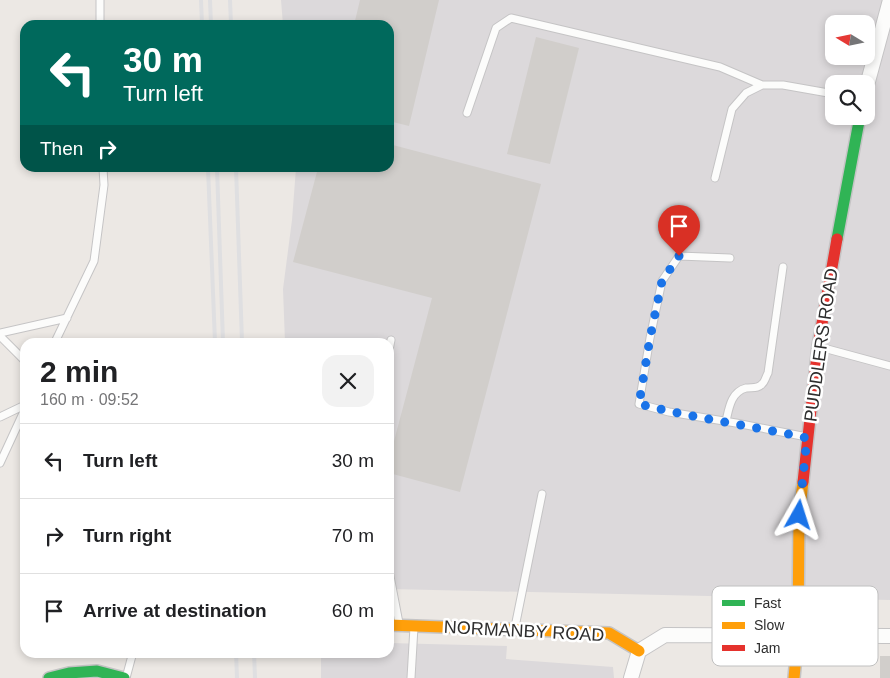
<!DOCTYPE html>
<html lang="en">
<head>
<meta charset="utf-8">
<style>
	:root { --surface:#fff; --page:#f2f2f2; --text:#202124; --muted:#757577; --line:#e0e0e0 }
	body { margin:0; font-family:Helvetica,sans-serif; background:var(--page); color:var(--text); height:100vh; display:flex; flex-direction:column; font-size:19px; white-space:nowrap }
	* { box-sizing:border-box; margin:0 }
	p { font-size:16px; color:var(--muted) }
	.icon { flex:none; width:28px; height:28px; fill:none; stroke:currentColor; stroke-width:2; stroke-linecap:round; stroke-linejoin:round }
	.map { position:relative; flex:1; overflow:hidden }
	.details { position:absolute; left:20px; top:338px; width:374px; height:320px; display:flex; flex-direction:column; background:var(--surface); border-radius:15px; box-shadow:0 2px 8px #0003 }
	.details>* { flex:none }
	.top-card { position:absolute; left:20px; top:20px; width:374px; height:152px; border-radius:15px; box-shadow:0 2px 8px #0003; background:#00695c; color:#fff; overflow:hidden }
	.needle { width:32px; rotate:280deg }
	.buttons { position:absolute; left:825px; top:15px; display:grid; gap:10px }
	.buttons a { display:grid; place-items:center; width:50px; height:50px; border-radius:10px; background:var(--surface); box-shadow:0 2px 8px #0003; font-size:25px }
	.pin { position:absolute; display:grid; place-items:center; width:42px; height:42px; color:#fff; margin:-51px -21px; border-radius:50% 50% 50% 0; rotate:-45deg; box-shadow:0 0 5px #0007 }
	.pin .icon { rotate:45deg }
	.me { position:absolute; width:55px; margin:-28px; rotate:6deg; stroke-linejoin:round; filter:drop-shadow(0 0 4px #0008) }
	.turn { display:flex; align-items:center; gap:18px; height:105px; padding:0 20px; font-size:22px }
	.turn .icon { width:65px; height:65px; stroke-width:2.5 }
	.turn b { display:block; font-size:35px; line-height:42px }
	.then { display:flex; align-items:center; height:48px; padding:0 20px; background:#0003; gap:10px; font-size:19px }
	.round { display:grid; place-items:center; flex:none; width:52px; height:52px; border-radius:15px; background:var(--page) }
	.overview { display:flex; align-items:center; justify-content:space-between; height:85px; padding:0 20px }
	h1 { font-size:30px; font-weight:700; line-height:38px }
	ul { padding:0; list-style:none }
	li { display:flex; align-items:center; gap:15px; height:75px; padding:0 20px; border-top:1px solid var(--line) }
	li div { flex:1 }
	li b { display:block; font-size:19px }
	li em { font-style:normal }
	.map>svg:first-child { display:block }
	.industrial { fill:#dcd9db; fill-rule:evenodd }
	.building { fill:#d1cecb }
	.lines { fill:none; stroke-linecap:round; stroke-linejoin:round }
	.lane-casing { stroke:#c5c4c5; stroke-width:9 }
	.street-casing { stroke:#c5c4c5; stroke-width:16 }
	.fast-casing { stroke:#c5c4c5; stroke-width:14 }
	.slow-casing { stroke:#c5c4c5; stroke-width:14 }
	.jam-casing { stroke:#c5c4c5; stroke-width:14 }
	.lane { stroke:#fcfcfb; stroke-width:7 }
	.street { stroke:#fcfcfb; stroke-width:14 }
	.fast { stroke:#30b455; stroke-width:11 }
	.slow { stroke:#ff9f0a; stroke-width:11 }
	.jam { stroke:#e5322d; stroke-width:11 }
	.rail { stroke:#dfdfe1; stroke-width:4 }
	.route { stroke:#1a73e8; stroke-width:9; stroke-dasharray:0 16.2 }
	.labels { text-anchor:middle; stroke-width:5; stroke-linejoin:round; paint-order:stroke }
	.street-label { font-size:18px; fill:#2e2e2e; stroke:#fff }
	.key { fill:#fff; stroke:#c0c0c0; stroke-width:1 }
	.key-label { font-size:14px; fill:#2e2e2e }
</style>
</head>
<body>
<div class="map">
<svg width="890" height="678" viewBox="0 0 890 678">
	<rect width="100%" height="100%" fill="#ece8e4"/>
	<!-- industrial -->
	<path class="industrial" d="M281,0H890V600L389,589V342H285L283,289L292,220L296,168H389V25H283ZM834,24H866V56H834ZM834,84H866V116H834Z
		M389,643L507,646L506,659L613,667L614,678H321V653L389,652Z"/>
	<!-- building -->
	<path class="building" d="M360,0H439L409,126L389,121V25H354Z
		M536,37L579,48L550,164L507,154Z
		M389,144L541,184L460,492L389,473V460L432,298L293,262L318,168H389Z
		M880,656H890V678H880Z"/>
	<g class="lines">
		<defs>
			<path id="lane" d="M100,0V25
				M467,113L496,28L511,18L720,67L762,85
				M715,178L732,109L746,93L762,85H783L834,94
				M730,258L679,256L662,281L650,338L639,404L669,412L736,423L807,437
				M0,333L67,318
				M0,336L25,361
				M55,342L94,261L104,185L103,168
				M820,347L890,366
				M389,350L391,340
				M0,417L25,405
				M726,421C729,408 731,392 746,388C752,387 758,389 762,384C765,382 766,376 768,373L783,267
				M0,463L25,409
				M389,571L399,623
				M515,627L542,494
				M126,678L133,652
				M411,678L414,627"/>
			<path id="street" d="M866,89L890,0
				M631,678L639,651L665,635L890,636"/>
			<path id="fast" d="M837,239L860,116
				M49,678L69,673L97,671L124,678"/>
			<path id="slow" d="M389,625L609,633L639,651
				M794,678L798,635L799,515L803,482"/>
			<path id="jam" d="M803,482L818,346L837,239"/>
		</defs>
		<!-- lane casing -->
		<use href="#lane" class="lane-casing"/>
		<!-- street casing -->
		<use href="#street" class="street-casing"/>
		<!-- fast casing -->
		<use href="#fast" class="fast-casing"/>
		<!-- slow casing -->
		<use href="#slow" class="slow-casing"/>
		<!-- jam casing -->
		<use href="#jam" class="jam-casing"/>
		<!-- lane -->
		<use href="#lane" class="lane"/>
		<!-- street -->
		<use href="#street" class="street"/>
		<!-- fast -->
		<use href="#fast" class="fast"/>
		<!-- slow -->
		<use href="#slow" class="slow"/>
		<!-- jam -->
		<use href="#jam" class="jam"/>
		<!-- rail -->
		<path class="rail" d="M201,0L202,25
			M210,0L211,25
			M230,0L231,25
			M208,168L215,342
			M217,168L223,342
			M236,168L242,342
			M236,652L237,678
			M254,652L255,678"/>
	</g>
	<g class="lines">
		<!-- route -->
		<path class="route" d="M679,256L662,281L650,338L639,404C694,418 752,426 807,438L799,515"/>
	</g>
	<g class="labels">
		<!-- street labels -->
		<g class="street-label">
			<text transform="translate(821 345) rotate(-82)" y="6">PUDDLERS ROAD</text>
			<text transform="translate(524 631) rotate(3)" y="6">NORMANBY ROAD</text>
		</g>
	</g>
	<!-- legend -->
	<rect x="712" y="586" width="166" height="80" rx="8" class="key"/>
	<rect x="722" y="600" width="23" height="6" fill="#30b455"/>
	<rect x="722" y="622" width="23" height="7" fill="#ff9f0a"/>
	<rect x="722" y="645" width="23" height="6" fill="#e5322d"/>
	<g class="key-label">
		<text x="754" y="608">Fast</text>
		<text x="754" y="630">Slow</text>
		<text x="754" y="653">Jam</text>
	</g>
</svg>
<div class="buttons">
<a><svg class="needle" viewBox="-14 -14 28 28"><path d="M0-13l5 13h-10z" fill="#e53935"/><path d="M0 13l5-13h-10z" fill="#757577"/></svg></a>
<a><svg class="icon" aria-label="search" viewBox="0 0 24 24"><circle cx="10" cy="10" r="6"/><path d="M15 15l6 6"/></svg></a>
</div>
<div class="pin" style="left:679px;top:256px;background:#d93025"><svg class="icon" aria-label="arrive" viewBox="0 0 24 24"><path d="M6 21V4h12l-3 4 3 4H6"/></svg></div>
<svg class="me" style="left:799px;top:515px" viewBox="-20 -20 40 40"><path d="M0-17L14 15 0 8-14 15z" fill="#1a73e8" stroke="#fff" stroke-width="4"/></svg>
<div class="top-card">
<div class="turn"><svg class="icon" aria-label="left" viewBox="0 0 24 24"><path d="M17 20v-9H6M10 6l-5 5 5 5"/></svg><div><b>30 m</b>Turn left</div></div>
<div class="then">Then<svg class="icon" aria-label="right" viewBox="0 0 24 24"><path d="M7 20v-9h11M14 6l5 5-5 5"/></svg></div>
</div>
<section class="details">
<div class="overview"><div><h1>2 min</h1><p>160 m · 09:52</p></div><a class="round"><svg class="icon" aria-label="close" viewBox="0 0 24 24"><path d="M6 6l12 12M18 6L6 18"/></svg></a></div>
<ul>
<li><svg class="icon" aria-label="left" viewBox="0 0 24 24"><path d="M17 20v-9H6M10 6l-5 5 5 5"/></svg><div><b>Turn left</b></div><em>30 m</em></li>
<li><svg class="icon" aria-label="right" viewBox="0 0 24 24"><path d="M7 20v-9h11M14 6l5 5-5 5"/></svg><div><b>Turn right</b></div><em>70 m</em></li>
<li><svg class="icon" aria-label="arrive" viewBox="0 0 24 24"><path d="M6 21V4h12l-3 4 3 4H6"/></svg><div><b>Arrive at destination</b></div><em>60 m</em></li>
</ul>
</section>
</div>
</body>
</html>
